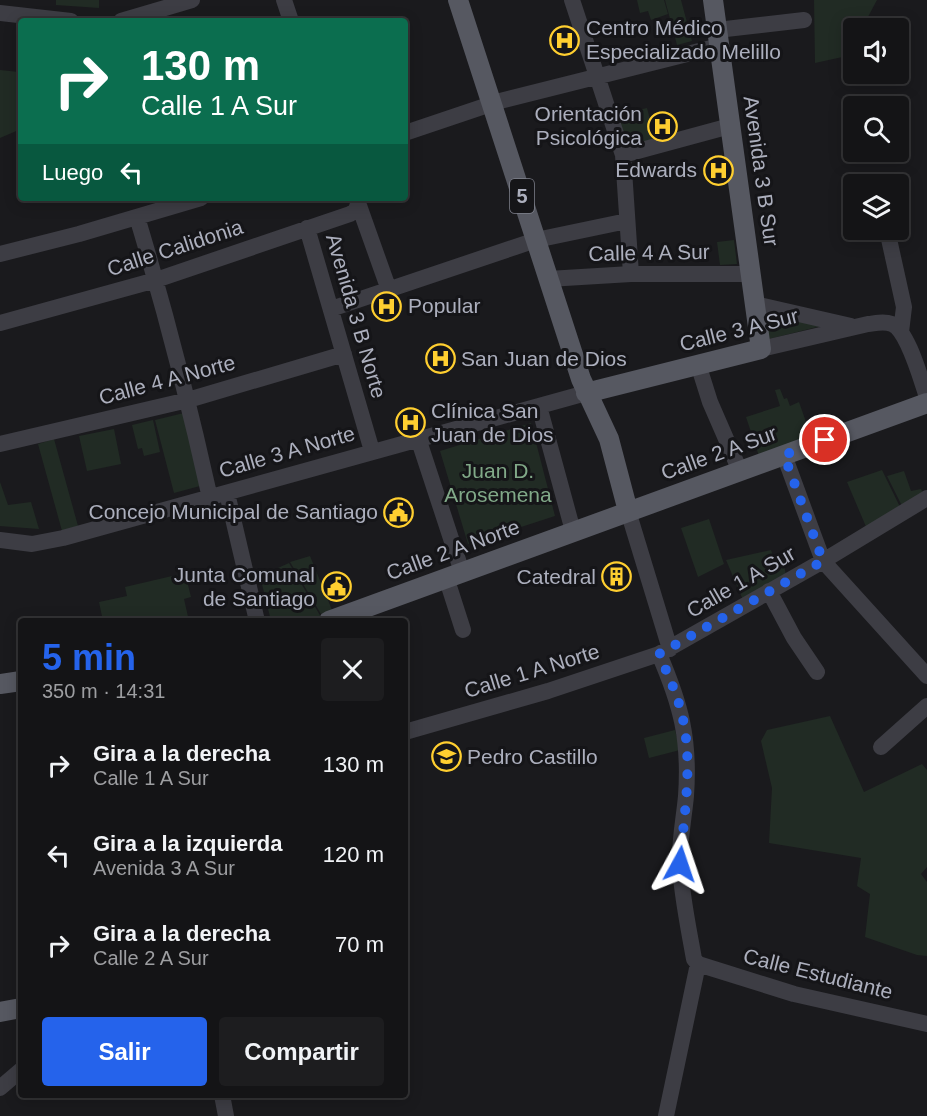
<!DOCTYPE html>
<html lang="es">
<head>
<meta charset="utf-8">
<style>
	:root { --surface:#141416; --page:#1d1d1f; --text:#f1f3f6; --muted:#9d9ea1; --line:#333335; --accent:#2563eb }
	body { margin:0; font-family:Arial,sans-serif; background:var(--page); color:var(--text); height:100vh; display:flex; flex-direction:column; font-size:22px; white-space:nowrap }
	* { box-sizing:border-box; margin:0 }
	p { font-size:20px; color:var(--muted) }
	.icon { flex:none; width:33px; height:33px; fill:none; stroke:currentColor; stroke-width:2; stroke-linecap:round; stroke-linejoin:round }
	.map { position:relative; flex:1; overflow:hidden }
	.details { position:absolute; left:18px; top:618px; width:390px; height:480px; display:flex; flex-direction:column; background:var(--surface); border-radius:6px; box-shadow:0 3px 15px #0003,0 0 0 2px var(--line) }
	.details>* { flex:none }
	.hud { position:absolute; left:18px; top:18px; width:390px; height:183px; border-radius:6px; box-shadow:0 3px 15px #0003,0 0 0 2px var(--line); background:#0b6e4f; color:#fff; overflow:hidden }
	.tools { position:absolute; left:843px; top:18px; display:grid; gap:12px }
	.tools a { display:grid; place-items:center; width:66px; height:66px; border-radius:6px; background:var(--surface); box-shadow:0 3px 15px #0003,0 0 0 2px var(--line); font-size:30px }
	.pin { position:absolute; display:grid; place-items:center; width:51px; height:51px; color:#fff; margin:-26px; border:3px solid #fff; border-radius:50%; box-shadow:0 2px 6px #0007 }
	.me { position:absolute; width:66px; margin:-33px; rotate:5deg; stroke-linejoin:round; filter:drop-shadow(0 0 4px #0008) }
	.turn { display:flex; align-items:center; gap:21px; height:126px; padding:0 24px; font-size:27px }
	.turn .icon { width:78px; height:78px; stroke-width:2.5 }
	.turn b { display:block; font-size:42px; line-height:51px }
	.then { display:flex; align-items:center; height:57px; padding:0 24px; background:#0003; gap:12px; font-size:22px }
	.round { display:grid; place-items:center; flex:none; width:63px; height:63px; border-radius:6px; background:var(--page) }
	.head { display:flex; align-items:center; justify-content:space-between; height:102px; padding:0 24px }
	h1 { font-size:36px; font-weight:600; line-height:45px; color:var(--accent) }
	.primary-button { display:flex; gap:12px; margin-top:auto; padding:12px 24px }
	.primary-button a { flex:1; height:69px; border-radius:6px; background:var(--accent); color:#fff; font-size:24px; font-weight:600; line-height:69px; text-align:center }
	.primary-button a+a { background:var(--page); color:var(--text) }
	ul { padding:0; list-style:none }
	li { display:flex; align-items:center; gap:18px; height:90px; padding:0 24px }
	li div { flex:1 }
	li b { display:block; font-size:22px }
	li em { font-style:normal }
	.map>svg:first-child { display:block }
	.green { fill:#212b24 }
	.lines { fill:none; stroke-linecap:round; stroke-linejoin:round }
	.minor { stroke:#3d3d44; stroke-width:16 }
	.major { stroke:#565861; stroke-width:20 }
	.route { stroke:#2563eb; stroke-width:10; stroke-dasharray:0 18 }
	.labels { text-anchor:middle; stroke-width:6; stroke-linejoin:round; paint-order:stroke }
	.shield { fill:#151518; stroke:#7f818c; stroke-width:1.5 }
	.shield-label { font-size:20px; font-weight:bold; fill:#acafbd }
	.poi-label { font-size:21px; fill:#acafbd; stroke:#151518; text-anchor:start }
	.street-label { font-size:21px; fill:#acafbd; stroke:#151518 }
	.park-label { font-size:21px; fill:#81a988; stroke:#151518 }
</style>
</head>
<body>
<div class="map">
<svg width="927" height="1116" viewBox="0 0 927 1116">
	<rect width="100%" height="100%" fill="#1a1a1d"/>
	<!-- green -->
	<path class="green" d="M56,0H99V8L56,5Z
		M637,0H664L668,14L651,20L648,11L640,13Z
		M665,0H681L692,41L677,45Z
		M814,0H877L862,28H854L853,45L847,56L815,63Z
		M21,51V129L0,138V70L19,72Z
		M647,108L655,139L626,146L618,115Z
		M734,240L737,264L720,265L717,242Z
		M763,310L821,326L769,339Z
		M780,389L784,399L787,398L790,406L799,402L812,439L759,456L746,417L780,406L775,390Z
		M184,413L200,486L174,493L155,420Z
		M153,420L160,452L144,456L142,448L138,449L132,425Z
		M531,423L555,516L468,544L440,451Z
		M114,429L121,464L87,471L79,436Z
		M54,439L78,526L62,531L38,444Z
		M882,470L901,509L867,529L847,482Z
		M904,471L911,491L921,489L923,493L902,506L887,476Z
		M0,482L8,505L31,502L39,529L0,526Z
		M709,519L724,564L698,577L681,528Z
		M771,550L777,567L784,565L786,575L743,600L726,560Z
		M310,556L332,610L321,614L290,562Z
		M289,563L321,617L311,621H271L260,576Z
		M185,573L191,597L184,599L189,621H157L156,617L141,621H103L99,602L127,596L125,587Z
		M830,716L864,792L922,764L927,770V867L921,874L927,882V956L917,955L865,937L870,894L857,886L861,858L769,843L772,788L761,741L767,730Z
		M675,730L680,750L649,758L644,738Z"/>
	<g class="lines">
		<!-- minor -->
		<path class="minor" d="M284,0L291,21
			M572,0L623,155L631,274
			M0,13L71,21
			M121,21L192,0
			M717,30L804,20
			M405,133L500,101L719,46
			M623,155L730,126
			M357,200L389,290
			M137,217C165,310 189,403 210,498
			M307,228L372,451
			M887,230L904,307L901,332
			M0,254L79,234L201,198
			M548,279L631,274H751
			M755,304L851,326
			M331,309L536,240L627,221
			M0,323L156,280L350,214L355,211L358,205
			M761,349L868,324C877,323 884,321 892,324C908,331 921,380 927,397
			M698,364L710,402L740,471
			M539,406L573,531
			M418,438L462,572
			M0,444L188,400L344,354
			M784,455L823,561L927,676
			M227,493L257,621
			M628,511L670,649
			M0,540L32,544L63,538L586,393
			M446,577L463,630
			M769,591L794,638L817,672
			M659,654C681,705 690,739 686,796C684,818 679,842 680,864C681,893 689,930 694,959L698,964L666,1116
			M405,732L548,691L659,654L823,561L927,498
			M881,747L927,706
			M698,964L794,994L927,1024
			M0,1088L21,1070
			M222,1095L226,1116"/>
		<!-- major -->
		<path class="major" d="M458,0L581,379L609,439L628,511
			M586,393L761,349L713,0
			M329,621L927,403
			M0,684L21,681
			M0,1012L21,1008"/>
	</g>
	<g class="lines">
		<!-- route -->
		<path class="route" d="M680,864C684,814 694,760 681,711C676,691 667,673 659,654L823,561L784,455L825,440"/>
	</g>
	<!-- icons -->
	<defs>
		<symbol id="hospital-ring" viewBox="-11 -11 22 22"><circle r="9.5" fill="#151518" stroke="#ffcf30" stroke-width="1.5"/><path d="M-5-5h3v3.5h4V-5h3V5h-3V1.5h-4V5h-3Z" fill="#ffcf30"/></symbol>
		<symbol id="civic-ring" viewBox="-11 -11 22 22"><circle r="9.5" fill="#151518" stroke="#ffcf30" stroke-width="1.5"/><path d="M-.6-6.5H3V-4.5H.6V-3L4-1V1h2V6H-6V1h2V-1L-.6-3ZM-1.2 2.5V6h2.4V2.5Z" fill="#ffcf30"/></symbol>
		<symbol id="building-ring" viewBox="-11 -11 22 22"><circle r="9.5" fill="#151518" stroke="#ffcf30" stroke-width="1.5"/><path d="M-4-6H4V6H1V3H-1V6H-4ZM-2.5-4.3h1.7v1.8h-1.7ZM.8-4.3h1.7v1.8H.8ZM-2.5-1h1.7V.8h-1.7ZM.8-1h1.7V.8H.8Z" fill="#ffcf30"/></symbol>
		<symbol id="school-ring" viewBox="-11 -11 22 22"><circle r="9.5" fill="#151518" stroke="#ffcf30" stroke-width="1.5"/><path d="M0-5L7-2L0 1L-7-2ZM-4 1L0 2.5L4 1V4Q0 6-4 4Z" fill="#ffcf30"/></symbol>
	</defs>
	<g fill-rule="evenodd">
		<use href="#hospital-ring" x="548" y="24" width="33" height="33"/>
		<use href="#hospital-ring" x="646" y="110" width="33" height="33"/>
		<use href="#hospital-ring" x="702" y="154" width="33" height="33"/>
		<use href="#hospital-ring" x="370" y="290" width="33" height="33"/>
		<use href="#hospital-ring" x="424" y="342" width="33" height="33"/>
		<use href="#hospital-ring" x="394" y="406" width="33" height="33"/>
		<use href="#civic-ring" x="382" y="496" width="33" height="33"/>
		<use href="#building-ring" x="600" y="560" width="33" height="33"/>
		<use href="#civic-ring" x="320" y="570" width="33" height="33"/>
		<use href="#school-ring" x="430" y="740" width="33" height="33"/>
	</g>
	<g class="labels">
		<!-- shield labels -->
		<rect class="shield" x="510" y="179" width="24" height="34" rx="4.5"/>
		<g class="shield-label">
			<text x="522" y="203">5</text>
		</g>
		<!-- poi labels -->
		<g class="poi-label">
			<text x="586" y="35">Centro Médico<tspan x="586" dy="24">Especializado Melillo</tspan></text>
			<text x="642" y="121" text-anchor="end">Orientación<tspan x="642" dy="24">Psicológica</tspan></text>
			<text x="697" y="177" text-anchor="end">Edwards</text>
			<text x="408" y="313">Popular</text>
			<text x="461" y="366">San Juan de Dios</text>
			<text x="431" y="418">Clínica San<tspan x="431" dy="24">Juan de Dios</tspan></text>
			<text x="378" y="519" text-anchor="end">Concejo Municipal de Santiago</text>
			<text x="315" y="582" text-anchor="end">Junta Comunal<tspan x="315" dy="24">de Santiago</tspan></text>
			<text x="596" y="584" text-anchor="end">Catedral</text>
			<text x="467" y="764">Pedro Castillo</text>
		</g>
		<!-- street labels -->
		<g class="street-label">
			<text transform="translate(761 171) rotate(82)" y="7">Avenida 3 B Sur</text>
			<text transform="translate(175 248) rotate(-18)" y="7">Calle Calidonia</text>
			<text transform="translate(649 253) rotate(-1)" y="7">Calle 4 A Sur</text>
			<text transform="translate(356 316) rotate(74)" y="7">Avenida 3 B Norte</text>
			<text transform="translate(739 330) rotate(-14)" y="7">Calle 3 A Sur</text>
			<text transform="translate(167 380) rotate(-15)" y="7">Calle 4 A Norte</text>
			<text transform="translate(287 452) rotate(-16)" y="7">Calle 3 A Norte</text>
			<text transform="translate(719 453) rotate(-20)" y="7">Calle 2 A Sur</text>
			<text transform="translate(453 550) rotate(-20)" y="7">Calle 2 A Norte</text>
			<text transform="translate(741 582) rotate(-30)" y="7">Calle 1 A Sur</text>
			<text transform="translate(532 671) rotate(-17)" y="7">Calle 1 A Norte</text>
			<text transform="translate(818 974) rotate(14)" y="7">Calle Estudiante</text>
		</g>
		<!-- park labels -->
		<g class="park-label">
			<text x="498" y="478">Juan D.<tspan x="498" dy="24">Arosemena</tspan></text>
		</g>
	</g>
</svg>
<div class="tools">
<a><svg class="icon" aria-label="sound" viewBox="0 0 24 24"><path d="M4 9h4l5-4v14l-5-4H4zM17 9q2 3 0 6"/></svg></a>
<a><svg class="icon" aria-label="search" viewBox="0 0 24 24"><circle cx="10" cy="10" r="6"/><path d="M15 15l6 6"/></svg></a>
<a><svg class="icon" aria-label="layers" viewBox="0 0 24 24"><path d="M12 4l9 5-9 5-9-5zM3 14l9 5 9-5"/></svg></a>
</div>
<div class="pin" style="left:825px;top:440px;background:#d93025"><svg class="icon" aria-label="arrive" viewBox="0 0 24 24"><path d="M6 21V4h12l-3 4 3 4H6"/></svg></div>
<svg class="me" style="left:680px;top:864px" viewBox="-20 -20 40 40"><path d="M0-17L14 15 0 8-14 15z" fill="#2563eb" stroke="#fff" stroke-width="4"/></svg>
<div class="hud">
<div class="turn"><svg class="icon" aria-label="right" viewBox="0 0 24 24"><path d="M7 20v-9h11M14 6l5 5-5 5"/></svg><div><b>130 m</b>Calle 1 A Sur</div></div>
<div class="then">Luego<svg class="icon" aria-label="left" viewBox="0 0 24 24"><path d="M17 20v-9H6M10 6l-5 5 5 5"/></svg></div>
</div>
<section class="details">
<div class="head"><div><h1>5 min</h1><p>350 m · 14:31</p></div><a class="round"><svg class="icon" aria-label="close" viewBox="0 0 24 24"><path d="M6 6l12 12M18 6L6 18"/></svg></a></div>
<ul>
<li><svg class="icon" aria-label="right" viewBox="0 0 24 24"><path d="M7 20v-9h11M14 6l5 5-5 5"/></svg><div><b>Gira a la derecha</b><p>Calle 1 A Sur</p></div><em>130 m</em></li>
<li><svg class="icon" aria-label="left" viewBox="0 0 24 24"><path d="M17 20v-9H6M10 6l-5 5 5 5"/></svg><div><b>Gira a la izquierda</b><p>Avenida 3 A Sur</p></div><em>120 m</em></li>
<li><svg class="icon" aria-label="right" viewBox="0 0 24 24"><path d="M7 20v-9h11M14 6l5 5-5 5"/></svg><div><b>Gira a la derecha</b><p>Calle 2 A Sur</p></div><em>70 m</em></li>
</ul>
<div class="primary-button"><a>Salir</a><a>Compartir</a></div>
</section>
</div>
</body>
</html>
